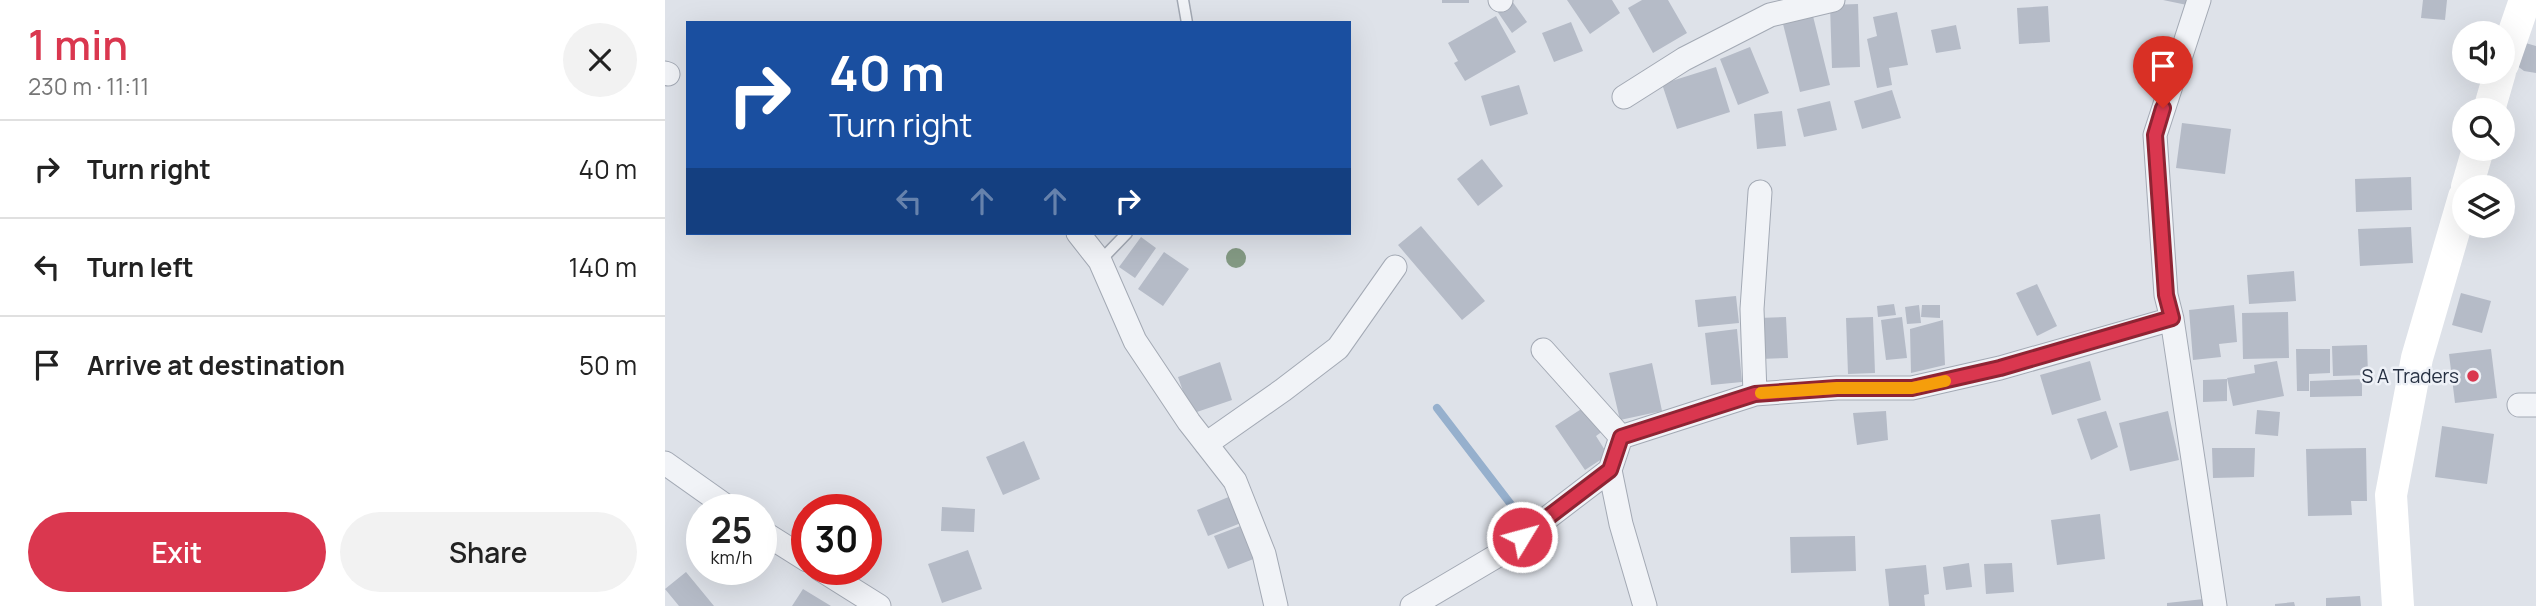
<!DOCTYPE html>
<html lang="en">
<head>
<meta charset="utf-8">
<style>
	:root { --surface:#fff; --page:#f2f2f2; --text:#222; --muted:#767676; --line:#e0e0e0; --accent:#da374f }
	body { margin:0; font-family:Manrope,sans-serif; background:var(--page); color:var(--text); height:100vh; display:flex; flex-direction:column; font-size:26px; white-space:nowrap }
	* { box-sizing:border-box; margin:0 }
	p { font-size:23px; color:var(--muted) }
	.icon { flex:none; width:38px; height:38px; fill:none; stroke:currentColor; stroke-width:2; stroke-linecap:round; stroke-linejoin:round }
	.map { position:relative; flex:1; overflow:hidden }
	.panel { display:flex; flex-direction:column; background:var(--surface); width:665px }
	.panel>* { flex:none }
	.top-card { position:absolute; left:21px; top:21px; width:665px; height:214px; border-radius:0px; box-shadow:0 7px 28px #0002; background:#1a4fa0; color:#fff; overflow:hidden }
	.controls { position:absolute; left:1787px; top:21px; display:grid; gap:14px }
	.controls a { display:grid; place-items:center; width:63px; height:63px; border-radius:50%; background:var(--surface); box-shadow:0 7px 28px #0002; font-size:35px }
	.speed { position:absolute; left:21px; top:494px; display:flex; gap:14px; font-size:35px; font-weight:700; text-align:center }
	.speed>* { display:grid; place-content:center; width:91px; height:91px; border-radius:50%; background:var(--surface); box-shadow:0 7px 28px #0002; line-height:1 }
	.speed small { font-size:18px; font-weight:400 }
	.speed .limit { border:10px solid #d22; background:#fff; color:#111 }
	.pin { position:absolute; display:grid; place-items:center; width:60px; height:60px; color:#fff; margin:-72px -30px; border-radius:50% 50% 50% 0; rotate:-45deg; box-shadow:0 0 7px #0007 }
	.pin .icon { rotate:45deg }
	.me { position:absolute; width:77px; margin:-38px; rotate:53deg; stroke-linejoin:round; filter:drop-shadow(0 0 5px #0008) }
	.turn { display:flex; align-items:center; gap:24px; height:147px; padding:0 28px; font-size:32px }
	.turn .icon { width:91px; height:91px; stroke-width:2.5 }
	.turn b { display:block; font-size:49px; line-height:60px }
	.lanes { display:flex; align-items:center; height:66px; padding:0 28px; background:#0003; justify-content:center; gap:35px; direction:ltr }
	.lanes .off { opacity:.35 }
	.round { display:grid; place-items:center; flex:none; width:74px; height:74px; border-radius:37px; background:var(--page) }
	.overview { display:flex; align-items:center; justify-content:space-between; height:119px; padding:0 28px }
	h1 { font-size:42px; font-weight:600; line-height:52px; color:var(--accent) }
	.primary-button { display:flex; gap:14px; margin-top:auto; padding:14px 28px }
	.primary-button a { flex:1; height:80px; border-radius:42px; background:var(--accent); color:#fff; font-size:28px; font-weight:600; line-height:80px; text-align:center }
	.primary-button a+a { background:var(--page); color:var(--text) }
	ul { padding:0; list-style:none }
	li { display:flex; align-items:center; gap:21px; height:98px; padding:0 28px; border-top:2px solid var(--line) }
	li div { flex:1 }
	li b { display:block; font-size:26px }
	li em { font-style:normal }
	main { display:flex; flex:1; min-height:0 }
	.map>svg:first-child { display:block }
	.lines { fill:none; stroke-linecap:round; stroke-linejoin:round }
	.stream { stroke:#96b0cd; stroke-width:8 }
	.building { fill:#b5bbc7 }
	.lane-casing { stroke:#a3a9b4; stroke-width:13 }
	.street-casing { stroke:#a3a9b4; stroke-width:25 }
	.lane { stroke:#f1f3f7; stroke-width:10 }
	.street { stroke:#f1f3f7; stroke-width:23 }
	.secondary { stroke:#fff; stroke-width:32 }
	.tree { fill:#849a84 }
	.route-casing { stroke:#8e2433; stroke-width:18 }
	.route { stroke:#da374f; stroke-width:12 }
	.slow { stroke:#f59e0b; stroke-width:12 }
	.poi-dot { fill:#da374f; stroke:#eef1f7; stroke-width:2.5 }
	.labels { text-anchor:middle; stroke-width:5; stroke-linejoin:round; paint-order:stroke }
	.poi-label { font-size:19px; fill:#263042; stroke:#eef1f7; text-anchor:end }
</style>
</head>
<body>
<main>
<section class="panel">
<div class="overview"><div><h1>1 min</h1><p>230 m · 11:11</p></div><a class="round"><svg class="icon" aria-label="close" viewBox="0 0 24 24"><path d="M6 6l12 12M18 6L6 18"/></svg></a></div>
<ul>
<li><svg class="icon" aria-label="right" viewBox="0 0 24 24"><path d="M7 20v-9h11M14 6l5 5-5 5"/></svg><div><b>Turn right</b></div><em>40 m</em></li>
<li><svg class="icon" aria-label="left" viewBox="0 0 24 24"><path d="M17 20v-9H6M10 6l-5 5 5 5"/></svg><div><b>Turn left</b></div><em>140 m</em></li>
<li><svg class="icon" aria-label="arrive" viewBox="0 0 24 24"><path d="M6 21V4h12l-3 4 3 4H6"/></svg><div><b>Arrive at destination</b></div><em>50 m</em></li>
</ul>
<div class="primary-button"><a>Exit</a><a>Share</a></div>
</section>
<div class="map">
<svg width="1871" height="606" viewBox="0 0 1871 606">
	<rect width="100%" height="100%" fill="#dee2e9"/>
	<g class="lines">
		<!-- stream -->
		<path class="stream" d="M772,408L851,511"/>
	</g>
	<!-- building -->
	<path class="building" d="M777,0H804V3H777Z
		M902,0H947L955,13L925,34Z
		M977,0H1003L1022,33L988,53L963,8Z
		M1498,0H1523L1522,5Z
		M1758,0H1782L1780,20L1756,18Z
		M847,1L862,22L847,33L832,11Z
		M1193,4L1195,67L1167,68L1165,5Z
		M1383,6L1385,42L1354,44L1352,8Z
		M1147,12L1165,85L1135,92L1117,20Z
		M1232,12L1243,65L1224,68L1227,85L1212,88L1202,39L1212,36L1208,17Z
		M831,16L851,52L800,81L789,63L793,61L783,43Z
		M906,22L918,51L889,62L877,33Z
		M1291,25L1296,49L1271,53L1266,30Z
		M1857,42L1871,46V73L1859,71L1851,65Z
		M1085,47L1104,93L1073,105L1055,59Z
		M1051,67L1065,112L1012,129L997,84Z
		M854,85L863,114L825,126L816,96Z
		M1227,90L1236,118L1197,129L1189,101Z
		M1165,101L1172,130L1139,137L1132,109Z
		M1117,111L1121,146L1092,149L1089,114Z
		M1517,123L1566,129L1560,174L1511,168Z
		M817,159L838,186L813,206L792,179Z
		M1746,177L1747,210L1691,212L1690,179Z
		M756,226L820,301L797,320L733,245Z
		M1746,227L1748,263L1695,266L1693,229Z
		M476,237L491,248L470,278L454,267Z
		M499,252L524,269L498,306L473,289Z
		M1629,271L1631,301L1584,304L1582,275Z
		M1372,284L1392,326L1372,336L1351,293Z
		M1796,293L1826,301L1817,333L1787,325Z
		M1071,296L1074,323L1033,327L1030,300Z
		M1229,304L1231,315L1213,317L1212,306Z
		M1254,305L1256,323L1242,324L1240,307Z
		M1257,305H1275V318L1256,317Z
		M1569,305L1572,342L1554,344L1556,357L1528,360L1524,310Z
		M1623,312L1624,358L1578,359L1577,313Z
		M1121,317L1123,358L1094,359L1093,318Z
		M1208,317L1210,373L1183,374L1181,318Z
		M1237,317L1242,358L1221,360L1216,320Z
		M1278,320L1280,365L1246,373L1245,329Z
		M1072,329L1077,382L1046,385L1040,333Z
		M1702,345L1703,375L1668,376L1667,346Z
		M1631,349H1665V373L1644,374V391H1632Z
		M1826,349L1832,398L1790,403L1784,354Z
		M1425,361L1436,400L1387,415L1375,375Z
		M1612,361L1619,396L1568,406L1562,378L1590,373L1589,365Z
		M555,362L567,400L526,414L513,377Z
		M987,363L997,411L955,420L944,373Z
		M1562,379V401L1538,402V380Z
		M1697,379V396L1645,397V381Z
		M921,406L938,431L931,436L943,455L920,470L890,426Z
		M1592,410L1615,412L1613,436L1590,434Z
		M1221,411L1223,440L1192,445L1188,413Z
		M1441,411L1453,447L1426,460L1412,419Z
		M1503,411L1514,460L1465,471L1454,423Z
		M1777,426L1829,434L1822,484L1770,477Z
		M359,441L375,479L338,495L321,457Z
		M1547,448H1590L1589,477L1548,478Z
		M1701,448L1702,501H1686L1687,515L1643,516L1641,449Z
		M566,496L576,523L543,536L532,510Z
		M277,507L310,509L309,532L276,531Z
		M1435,514L1440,559L1392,565L1386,520Z
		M578,525L591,558L563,569L549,536Z
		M1190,536L1191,571L1126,573L1125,537Z
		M303,550L317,589L277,603L263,564Z
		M1304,563L1307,587L1281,590L1278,567Z
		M1347,563L1349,592L1321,594L1319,564Z
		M1261,565L1264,594L1259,595L1260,606H1224L1220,569Z
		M21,572L49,606H14L0,589Z
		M138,589L166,606H127Z
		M1695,596L1696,606H1661V598Z
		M1539,599L1540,606H1502V603Z
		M1629,602L1630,606H1610V604Z"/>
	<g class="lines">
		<defs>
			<path id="lane" d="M518,0L522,23
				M435,261L462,233"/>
			<path id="street" d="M835,0H836
				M0,73L3,74
				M959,97L1019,59L1105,15L1168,0
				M413,233L435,261L470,341L524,422L570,481L599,554L611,606
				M1507,319L1501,295L1490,135L1534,0
				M878,350L956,437
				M1090,394L1087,309L1095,192
				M1854,405H1871
				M541,444L618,390L673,348L730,267
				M0,463L65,509
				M96,531L142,560
				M155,569L214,606
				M747,606L835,554L945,470
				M980,606L956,524L945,470L956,437L1090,394L1172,388H1247L1335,368L1507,319L1550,606"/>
		</defs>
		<!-- lane casing -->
		<use href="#lane" class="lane-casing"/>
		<!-- street casing -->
		<use href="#street" class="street-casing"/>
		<!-- lane -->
		<use href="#lane" class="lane"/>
		<!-- street -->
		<use href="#street" class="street"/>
		<!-- secondary -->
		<path class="secondary" d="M1838,64L1860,0
			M1824,110L1835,72
			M1802,187L1813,149
			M1733,606L1726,495L1752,358L1799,197"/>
	</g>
	<!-- trees -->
	<circle class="tree" cx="571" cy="258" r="10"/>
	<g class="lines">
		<defs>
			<path id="route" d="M857,537L945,470L956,437L1090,394L1172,388H1247L1335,368L1507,318L1501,295L1490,135L1498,108"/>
		</defs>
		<!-- route casing -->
		<use href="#route" class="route-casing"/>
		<!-- route -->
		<use href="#route" class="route"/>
		<!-- slow -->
		<path class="slow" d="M1096,393L1172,388H1247L1280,381"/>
	</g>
	<!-- markers -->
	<circle class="poi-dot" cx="1808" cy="376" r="7"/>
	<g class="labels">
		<!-- poi labels -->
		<g class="poi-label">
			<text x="1794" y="383">S A Traders</text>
		</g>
	</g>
</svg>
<div class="controls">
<a><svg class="icon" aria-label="sound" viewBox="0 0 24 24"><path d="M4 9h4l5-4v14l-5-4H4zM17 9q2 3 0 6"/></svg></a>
<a><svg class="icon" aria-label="search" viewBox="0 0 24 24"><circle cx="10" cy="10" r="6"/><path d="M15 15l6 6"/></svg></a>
<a><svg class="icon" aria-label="layers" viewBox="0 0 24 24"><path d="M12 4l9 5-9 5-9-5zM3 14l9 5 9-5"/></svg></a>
</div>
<div class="speed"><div>25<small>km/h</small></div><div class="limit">30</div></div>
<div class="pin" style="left:1498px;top:108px;background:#d93025"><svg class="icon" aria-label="arrive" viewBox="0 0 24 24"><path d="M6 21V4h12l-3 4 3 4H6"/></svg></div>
<svg class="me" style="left:857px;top:537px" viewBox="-20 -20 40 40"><circle r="17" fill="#da374f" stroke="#fff" stroke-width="3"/><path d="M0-11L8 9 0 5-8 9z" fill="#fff"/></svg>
<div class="top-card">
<div class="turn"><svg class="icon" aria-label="right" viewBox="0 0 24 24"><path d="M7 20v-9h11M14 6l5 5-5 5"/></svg><div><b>40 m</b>Turn right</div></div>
<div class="lanes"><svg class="icon off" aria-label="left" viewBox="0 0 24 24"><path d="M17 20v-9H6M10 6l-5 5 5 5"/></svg><svg class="icon off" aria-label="ahead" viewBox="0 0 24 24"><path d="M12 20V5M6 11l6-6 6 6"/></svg><svg class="icon off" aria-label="ahead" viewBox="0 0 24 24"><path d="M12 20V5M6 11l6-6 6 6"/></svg><svg class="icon" aria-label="right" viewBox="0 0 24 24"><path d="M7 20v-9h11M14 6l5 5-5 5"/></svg></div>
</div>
</div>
</main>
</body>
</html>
